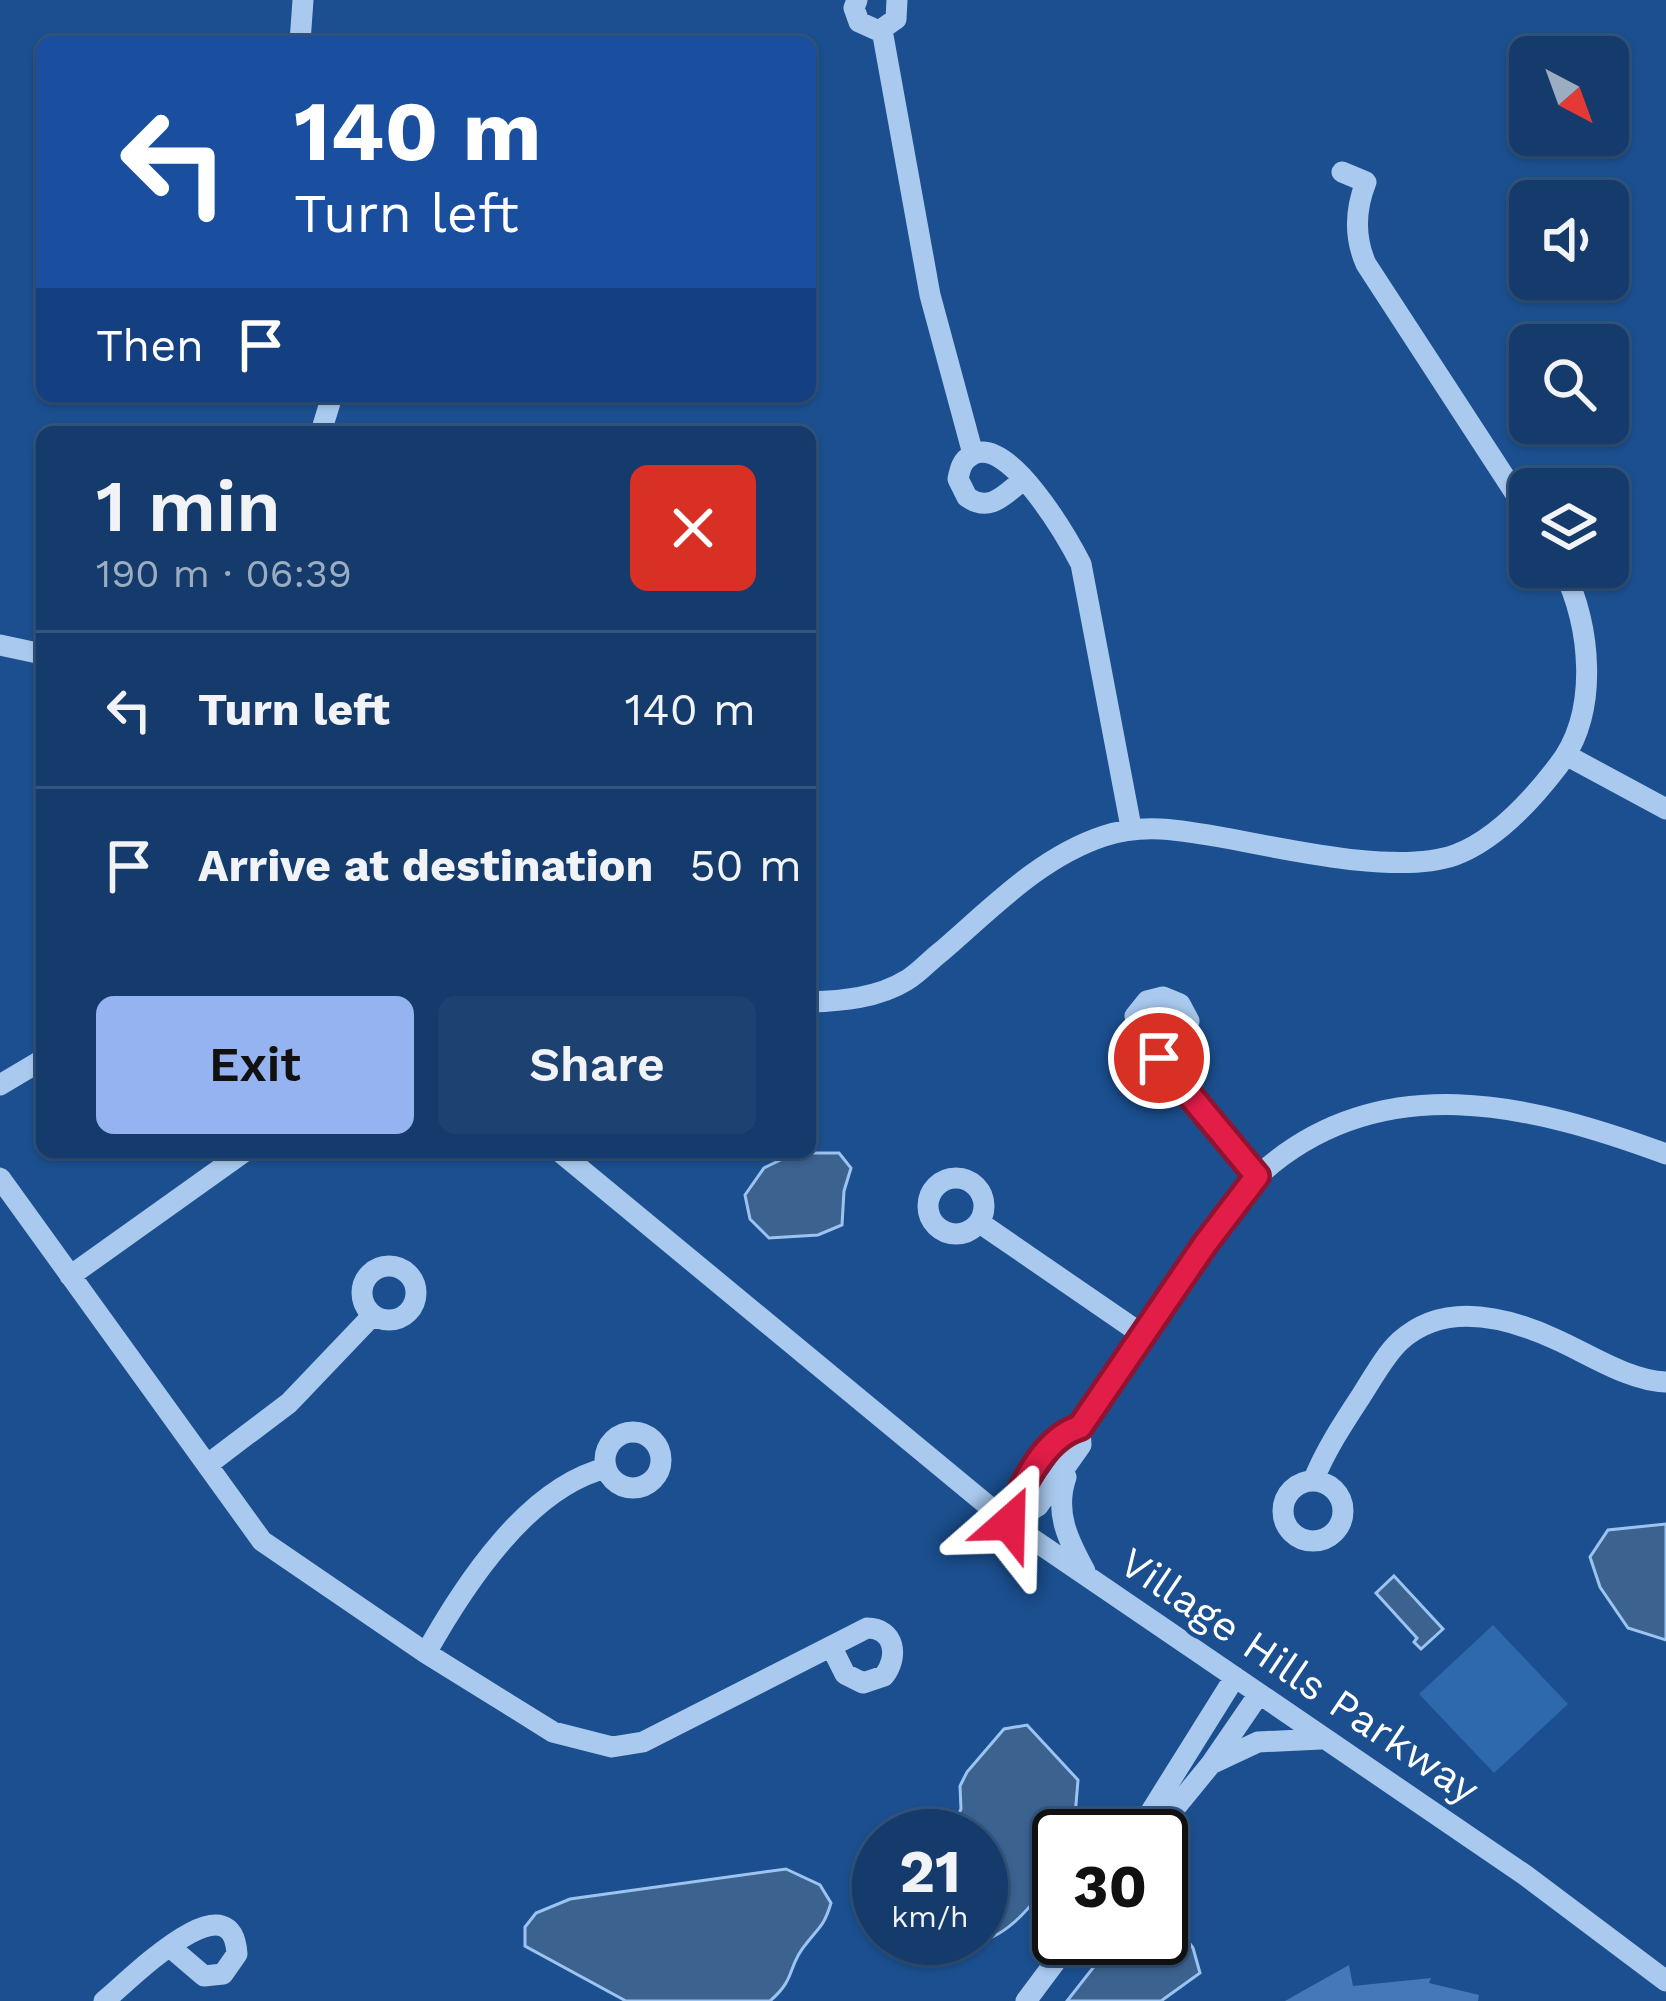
<!DOCTYPE html>
<html lang="en">
<head>
<meta charset="utf-8">
<style>
	:root { --surface:#143b6b; --page:#1d4271; --text:#f1f3f6; --muted:#9dadc1; --line:#33557e; --accent:#95b2f1 }
	body { margin:0; font-family:"Work Sans",sans-serif; background:var(--page); color:var(--text); height:100vh; display:flex; flex-direction:column; font-size:45px; white-space:nowrap }
	* { box-sizing:border-box; margin:0 }
	p { font-size:39px; color:var(--muted) }
	.icon { flex:none; width:66px; height:66px; fill:none; stroke:currentColor; stroke-width:2; stroke-linecap:round; stroke-linejoin:round }
	.map { position:relative; flex:1; overflow:hidden }
	.drawer { position:absolute; left:36px; top:426px; width:780px; height:732px; display:flex; flex-direction:column; background:var(--surface); border-radius:18px; box-shadow:0 3px 9px #0004,0 0 0 3px var(--line) }
	.drawer>* { flex:none }
	.hud { position:absolute; left:36px; top:36px; width:780px; height:366px; border-radius:18px; box-shadow:0 3px 9px #0004,0 0 0 3px var(--line); background:#1a4fa0; color:#fff; overflow:hidden }
	.needle { width:78px; rotate:139deg }
	.tools { position:absolute; left:1509px; top:36px; display:grid; gap:24px }
	.tools a { display:grid; place-items:center; width:120px; height:120px; border-radius:18px; background:var(--surface); box-shadow:0 3px 9px #0004,0 0 0 3px var(--line); font-size:60px }
	.speed { position:absolute; left:852px; top:1809px; display:flex; gap:24px; font-size:60px; font-weight:700; text-align:center }
	.speed>* { display:grid; place-content:center; width:156px; height:156px; border-radius:50%; background:var(--surface); box-shadow:0 3px 9px #0004,0 0 0 3px var(--line); line-height:1 }
	.speed small { font-size:30px; font-weight:400 }
	.speed .limit { border:6px solid #111; border-radius:18px; background:#fff; color:#111 }
	.pin { position:absolute; display:grid; place-items:center; width:102px; height:102px; color:#fff; margin:-51px; border:6px solid #fff; border-radius:50%; box-shadow:0 3px 12px #0007 }
	.me { position:absolute; width:132px; margin:-66px; rotate:25deg; stroke-linejoin:round; filter:drop-shadow(0 0 9px #0008) }
	.turn { display:flex; align-items:center; gap:42px; height:252px; padding:0 60px; font-size:54px }
	.turn .icon { width:156px; height:156px; stroke-width:2.5 }
	.turn b { display:block; font-size:84px; line-height:102px }
	.then { display:flex; align-items:center; height:114px; padding:0 60px; background:#0003; gap:24px; font-size:45px }
	.round { display:grid; place-items:center; flex:none; width:126px; height:126px; border-radius:18px; background:var(--page) }
	.head { display:flex; align-items:center; justify-content:space-between; height:204px; padding:0 60px }
	h1 { font-size:72px; font-weight:600; line-height:90px }
	.button { display:flex; gap:24px; margin-top:auto; padding:24px 60px }
	.button a { flex:1; height:138px; border-radius:18px; background:var(--accent); color:#111; font-size:48px; font-weight:600; line-height:138px; text-align:center }
	.button a+a { background:var(--page); color:var(--text) }
	ul { padding:0; list-style:none }
	li { display:flex; align-items:center; gap:36px; height:156px; padding:0 60px; border-top:3px solid var(--line) }
	li div { flex:1 }
	li b { display:block; font-size:45px }
	li em { font-style:normal }
	.map>svg:first-child { display:block }
	.green { fill:#2e69ad }
	.water { fill:#3c6290; stroke:#9cc4f0; stroke-width:3 }
	.building { fill:#4478b7 }
	.lines { fill:none; stroke-linecap:round; stroke-linejoin:round }
	.minor { stroke:#a9c9ee; stroke-width:21 }
	.route-casing { stroke:#92132f; stroke-width:30 }
	.route { stroke:#e11d48; stroke-width:21 }
	.labels { text-anchor:middle; stroke-width:9; stroke-linejoin:round; paint-order:stroke }
	.street-label { font-size:42px; fill:#fff; stroke:#1b4f8f }
</style>
</head>
<body>
<div class="map">
<svg width="1666" height="2001" viewBox="0 0 1666 2001">
	<rect width="100%" height="100%" fill="#1b4f8f"/>
	<!-- green -->
	<path class="green" d="M1493,1625L1568,1704L1494,1773L1419,1694Z"/>
	<!-- water -->
	<path class="water" d="M795,1153H839L851,1168L844,1191L842,1225L818,1235L769,1238L750,1219L745,1195L764,1168Z
		M1666,1524V1640L1628,1628L1600,1587L1590,1557L1608,1530Z
		M1394,1576L1443,1629L1421,1649L1414,1642L1417,1638L1376,1593Z
		M1027,1725L1078,1780L1075,1816L1069,1836H1059C1059,1846 1060,1856 1056,1865C1042,1898 996,1957 955,1938H981V1836H948L961,1809L960,1786L967,1772L1004,1729Z
		M786,1869L820,1885L831,1903C824,1926 820,1926 806,1944C787,1966 797,1978 770,2001H626L525,1946V1927L536,1913L570,1899Z
		M1169,1915L1193,1948L1200,1973L1161,2001H1067L1107,1950L1123,1938H1161V1918Z"/>
	<!-- building -->
	<path class="building" d="M1349,1965L1353,1986L1431,1978L1429,1983L1479,1995L1478,2001H1285Z"/>
	<g class="lines">
		<!-- minor -->
		<path class="minor" d="M857,0L854,8L859,22L879,31L896,19L897,0
			M882,30L930,295L973,454
			M300,42L303,0
			M1342,172L1366,182C1355,210 1354,237 1366,264L1530,516
			M321,432L332,396
			M1023,480C1004,495 990,513 967,497L958,479C960,469 962,460 972,455C1008,434 1067,537 1081,564L1131,827
			M0,645L42,654
			M1566,755L1666,809
			M810,1002C842,1001 878,998 907,980C919,973 930,960 942,951C992,908 1040,857 1104,836C1143,823 1180,830 1220,837C1282,848 1396,876 1455,855C1496,840 1532,800 1558,766C1600,712 1591,626 1562,567
			M1159,1058L1182,1045L1189,1021L1180,1004L1163,997L1147,1001L1135,1016L1139,1040L1159,1058L1257,1176
			M0,1085L42,1060
			M560,1152L1009,1523L1525,1875L1666,1981
			M928 1206a28 28 0 1 1 56 0a28 28 0 1 1-56 0Z
			M0,1178L262,1541L426,1653L553,1732L612,1747L643,1742L867,1628C895,1628 899,1657 884,1676L863,1683L845,1674L832,1648
			M980,1223L1143,1335
			M362 1293a27 27 0 1 1 54 0a27 27 0 1 1-54 0Z
			M70,1276L244,1152
			M605 1460a28 28 0 1 1 56 0a28 28 0 1 1-56 0Z
			M207,1465L289,1403L373,1315
			M1066,1477C1054,1512 1068,1540 1085,1571
			M1283 1511a30 30 0 1 1 60 0a30 30 0 1 1-60 0Z
			M1313,1481C1326,1449 1344,1422 1363,1393C1374,1376 1385,1355 1400,1341C1445,1300 1507,1317 1555,1339C1589,1354 1629,1381 1666,1382
			M1009,1523L1038,1506L1081,1445L1080,1427C1116,1374 1152,1321 1188,1268C1209,1237 1232,1199 1260,1174C1380,1066 1531,1104 1666,1154
			M1009,1523C1019,1489 1043,1438 1080,1427
			M426,1653C464,1585 527,1488 606,1468
			M1211,1764L1258,1742L1321,1739
			M1143,1836L1150,1813L1235,1677
			M1152,1836L1211,1764L1259,1694
			M104,2001C127,1983 232,1874 237,1954L223,1974L204,1976L170,1947
			M1026,2001L1073,1938"/>
	</g>
	<g class="lines">
		<defs>
			<path id="route" d="M1009,1523C1019,1489 1043,1438 1080,1427L1205,1244L1257,1176L1159,1058"/>
		</defs>
		<!-- route casing -->
		<use href="#route" class="route-casing"/>
		<!-- route -->
		<use href="#route" class="route"/>
	</g>
	<g class="labels">
		<!-- street labels -->
		<g class="street-label">
			<text transform="translate(1300 1675) rotate(34)" y="15">Village Hills Parkway</text>
		</g>
	</g>
</svg>
<div class="tools">
<a><svg class="needle" viewBox="-14 -14 28 28"><path d="M0-13l5 13h-10z" fill="#e53935"/><path d="M0 13l5-13h-10z" fill="#9dadc1"/></svg></a>
<a><svg class="icon" aria-label="sound" viewBox="0 0 24 24"><path d="M4 9h4l5-4v14l-5-4H4zM17 9q2 3 0 6"/></svg></a>
<a><svg class="icon" aria-label="search" viewBox="0 0 24 24"><circle cx="10" cy="10" r="6"/><path d="M15 15l6 6"/></svg></a>
<a><svg class="icon" aria-label="layers" viewBox="0 0 24 24"><path d="M12 4l9 5-9 5-9-5zM3 14l9 5 9-5"/></svg></a>
</div>
<div class="speed"><div>21<small>km/h</small></div><div class="limit">30</div></div>
<div class="pin" style="left:1159px;top:1058px;background:#d93025"><svg class="icon" aria-label="arrive" viewBox="0 0 24 24"><path d="M6 21V4h12l-3 4 3 4H6"/></svg></div>
<svg class="me" style="left:1009px;top:1523px" viewBox="-20 -20 40 40"><path d="M0-17L14 15 0 8-14 15z" fill="#e11d48" stroke="#fff" stroke-width="4"/></svg>
<div class="hud">
<div class="turn"><svg class="icon" aria-label="left" viewBox="0 0 24 24"><path d="M17 20v-9H6M10 6l-5 5 5 5"/></svg><div><b>140 m</b>Turn left</div></div>
<div class="then">Then<svg class="icon" aria-label="arrive" viewBox="0 0 24 24"><path d="M6 21V4h12l-3 4 3 4H6"/></svg></div>
</div>
<section class="drawer">
<div class="head"><div><h1>1 min</h1><p>190 m · 06:39</p></div><a class="round" style="background:#d93025;color:#fff"><svg class="icon" aria-label="close" viewBox="0 0 24 24"><path d="M6 6l12 12M18 6L6 18"/></svg></a></div>
<ul>
<li><svg class="icon" aria-label="left" viewBox="0 0 24 24"><path d="M17 20v-9H6M10 6l-5 5 5 5"/></svg><div><b>Turn left</b></div><em>140 m</em></li>
<li><svg class="icon" aria-label="arrive" viewBox="0 0 24 24"><path d="M6 21V4h12l-3 4 3 4H6"/></svg><div><b>Arrive at destination</b></div><em>50 m</em></li>
</ul>
<div class="button"><a>Exit</a><a>Share</a></div>
</section>
</div>
</body>
</html>
